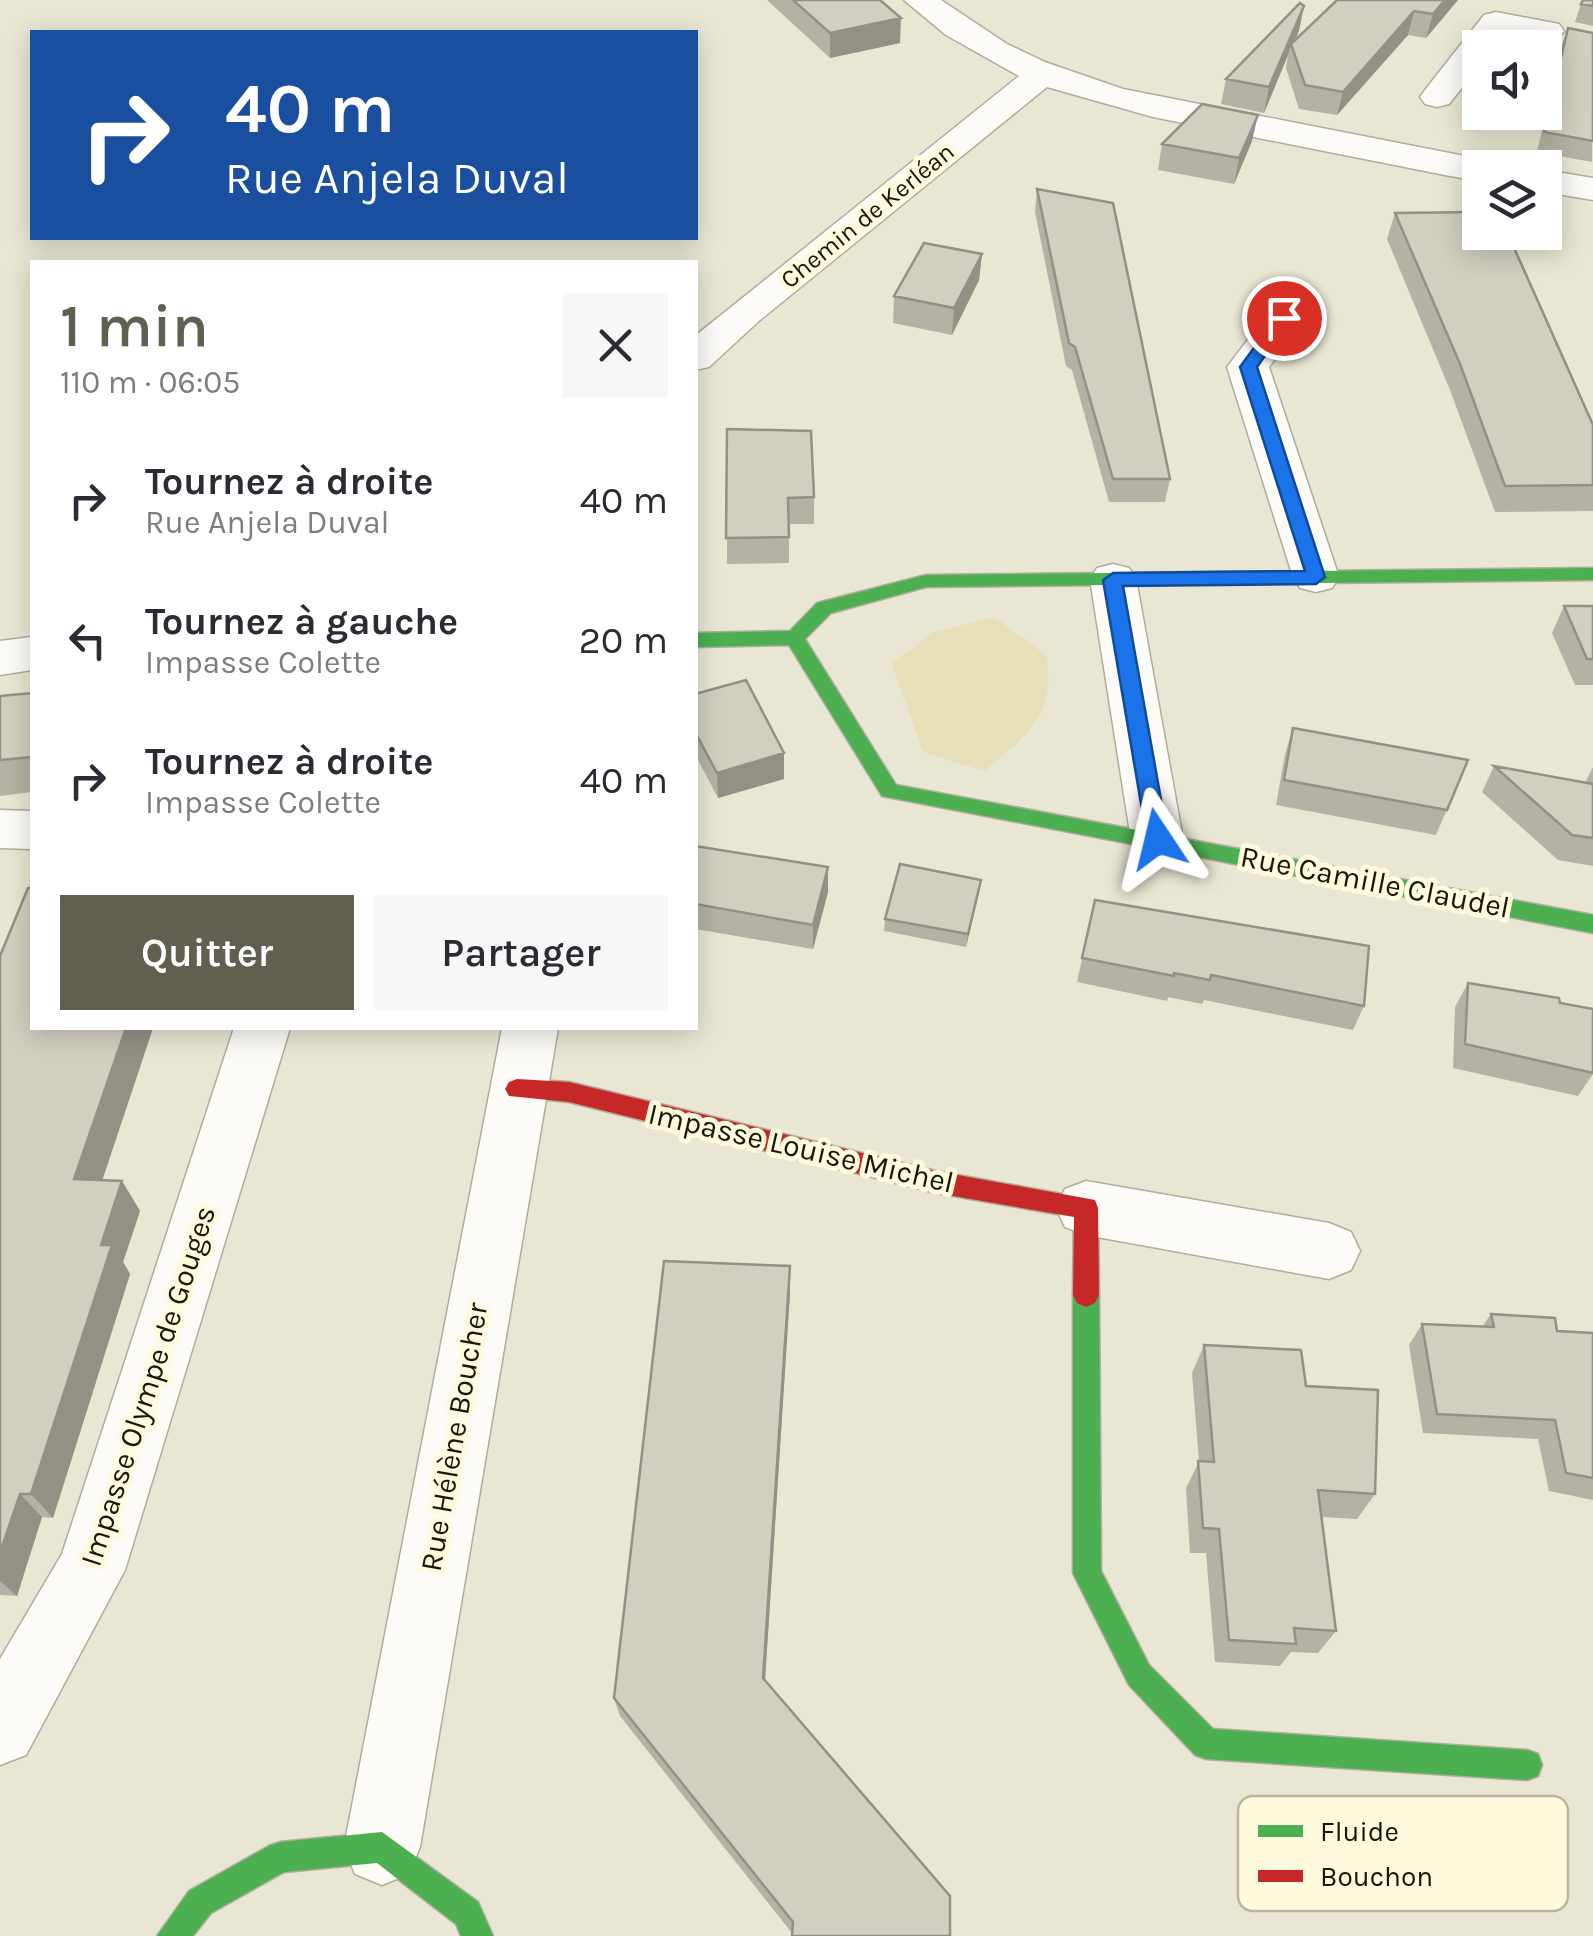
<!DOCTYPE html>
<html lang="fr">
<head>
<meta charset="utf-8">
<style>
	:root { --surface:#fff; --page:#f7f7f7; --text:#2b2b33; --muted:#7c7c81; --accent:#615f50 }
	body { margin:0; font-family:Karla,sans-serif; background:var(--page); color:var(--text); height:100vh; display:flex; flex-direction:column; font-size:38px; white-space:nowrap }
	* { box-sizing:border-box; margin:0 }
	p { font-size:32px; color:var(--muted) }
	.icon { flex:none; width:55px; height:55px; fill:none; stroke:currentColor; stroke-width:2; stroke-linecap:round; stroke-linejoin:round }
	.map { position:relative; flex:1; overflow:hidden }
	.drawer { position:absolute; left:30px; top:260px; width:668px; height:770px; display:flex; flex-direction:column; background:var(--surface); border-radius:0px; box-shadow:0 5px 25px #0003 }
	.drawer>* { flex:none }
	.guide { position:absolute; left:30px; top:30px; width:668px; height:210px; border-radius:0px; box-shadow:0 5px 25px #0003; background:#1a4fa0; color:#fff; overflow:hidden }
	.fabs { position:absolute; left:1462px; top:30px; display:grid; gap:20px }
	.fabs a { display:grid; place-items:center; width:100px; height:100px; border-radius:0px; background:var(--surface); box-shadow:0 5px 25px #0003; font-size:50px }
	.pin { position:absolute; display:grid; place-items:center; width:85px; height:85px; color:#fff; margin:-42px; border:5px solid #fff; border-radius:50%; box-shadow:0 2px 10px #0007 }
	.me { position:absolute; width:110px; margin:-55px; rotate:350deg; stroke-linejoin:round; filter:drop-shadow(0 0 8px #0008) }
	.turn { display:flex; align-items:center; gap:35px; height:210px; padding:0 30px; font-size:45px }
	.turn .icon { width:130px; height:130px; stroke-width:2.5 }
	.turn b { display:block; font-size:70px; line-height:85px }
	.round { display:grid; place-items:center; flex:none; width:105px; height:105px; border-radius:0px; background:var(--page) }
	.head { display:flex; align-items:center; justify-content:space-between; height:170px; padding:0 30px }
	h1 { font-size:60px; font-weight:600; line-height:75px; color:var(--accent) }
	.primary-button { display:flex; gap:20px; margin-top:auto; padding:20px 30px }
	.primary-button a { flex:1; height:115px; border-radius:0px; background:var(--accent); color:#fff; font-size:40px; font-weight:600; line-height:115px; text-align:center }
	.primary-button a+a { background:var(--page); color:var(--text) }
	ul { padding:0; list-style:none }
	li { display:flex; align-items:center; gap:30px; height:140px; padding:0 30px }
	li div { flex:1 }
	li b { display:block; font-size:38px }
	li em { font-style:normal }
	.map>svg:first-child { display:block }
	.green { fill:#e6dfb8 }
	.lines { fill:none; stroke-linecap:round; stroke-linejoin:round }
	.street-casing { stroke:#afad9e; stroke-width:3 }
	.fast-casing { stroke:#afad9e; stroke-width:3 }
	.jam-casing { stroke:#afad9e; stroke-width:3 }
	.street { fill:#fcfbf8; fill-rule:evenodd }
	.fast { fill:#4caf50; fill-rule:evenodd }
	.jam { fill:#c62828; fill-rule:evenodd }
	.wall { fill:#b5b2a5 }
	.shaded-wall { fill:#939186 }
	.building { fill:#d2cfc0; stroke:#939186; stroke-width:2.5 }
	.route { fill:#1a73e8; stroke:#114b97; stroke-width:2.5 }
	.labels { text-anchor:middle; stroke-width:10; stroke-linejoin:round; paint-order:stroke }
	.far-street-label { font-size:25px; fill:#181609; stroke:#fefade }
	.street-label { font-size:30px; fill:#181609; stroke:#fefade }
	.key { fill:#fefade; stroke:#b9b69e; stroke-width:2.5 }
	.key-label { font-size:28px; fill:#181609 }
</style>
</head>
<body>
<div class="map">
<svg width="1593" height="1936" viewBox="0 0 1593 1936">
	<rect width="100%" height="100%" fill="#e9e6d3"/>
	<!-- green -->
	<path class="green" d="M994,617L1046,655C1057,716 1027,735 984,771L923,752L892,664L932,633Z"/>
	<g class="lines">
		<defs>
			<path id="street" d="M904,0H941L1007,44L1045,62L1123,89L1480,159L1493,162L1497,168H1480V181L1450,176L1153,117L1047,87L760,320L709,367L695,370V336L1019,76L946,35Z
				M1496,12L1559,24L1564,31L1559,38L1547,41L1504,33L1493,48H1480V65L1449,104L1437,107L1425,104L1420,97L1425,90L1484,15Z
				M1545,170L1593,178V200L1545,192Z
				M1284,307L1298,311L1304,319L1269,367L1339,577L1332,588L1316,592L1300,588L1293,577L1227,367L1270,311Z
				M1113,564L1129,568L1136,579L1183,839L1175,853L1157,859L1139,853L1131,839L1090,579L1097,568Z
				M32,637V670L0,675V641Z
				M0,810L32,811V849L0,848Z
				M234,1028H290L125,1570L26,1755L0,1765V1659L62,1554Z
				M502,1028H558L420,1847L409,1874L382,1885L355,1874L344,1847Z
				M1086,1181L1329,1223L1351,1232L1360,1251L1351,1270L1329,1279L1086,1235L1065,1227L1056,1208L1065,1189Z"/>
			<path id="fast" d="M1593,568V580L926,587L831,613L805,639L896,785L1593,915V933L882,796L789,645L695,647V633L790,631L817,603L926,575Z
				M1086,1283L1095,1287L1099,1295L1101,1571L1149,1665L1213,1729L1527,1750L1538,1754L1542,1765L1538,1776L1527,1780L1206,1759L1195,1755L1129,1685L1073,1573V1295L1077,1287Z
				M382,1832L478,1902L493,1936H461L456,1924L377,1863L284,1872L211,1913L193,1936H157L189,1891L269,1846L280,1842Z"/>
			<path id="jam" d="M517,1079L569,1082L936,1171L1095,1200L1098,1208L1099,1295L1095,1303L1086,1307L1077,1303L1073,1295L1074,1217L936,1193L569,1102L509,1096L505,1089L509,1082Z"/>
		</defs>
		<!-- street casing -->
		<use href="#street" class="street-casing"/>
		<!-- fast casing -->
		<use href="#fast" class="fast-casing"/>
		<!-- jam casing -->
		<use href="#jam" class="jam-casing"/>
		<!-- street -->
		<use href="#street" class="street"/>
		<!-- fast -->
		<use href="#fast" class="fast"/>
		<!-- jam -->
		<use href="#jam" class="jam"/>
	</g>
	<!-- wall -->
	<path class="wall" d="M767,0H880L900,43L830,58Z
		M1337,0H1458L1426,38L1408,35L1337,115L1299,109L1286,68L1288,55L1264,113L1221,104L1226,79L1299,31L1294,41Z
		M1593,0V26L1575,22L1581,4Z
		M1568,28L1593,33L1592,162L1537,152L1561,47Z
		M1252,141L1234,184L1158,170L1162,144Z
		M1037,189L1170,479L1165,502H1109L1072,370L1066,366L1035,212Z
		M1395,213L1593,425V511L1495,512L1450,390L1387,239Z
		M982,254L979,280L952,335L893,323L894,296Z
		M727,429L814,497V524H789V563L727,564Z
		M1564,606H1593V685H1575L1552,633Z
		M32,693V792L0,796V696Z
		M695,694L784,753V779L718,798L695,754Z
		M1293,728L1468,760L1436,835L1276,805L1285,754Z
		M1494,766L1585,783L1593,767V866L1558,860L1482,792Z
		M695,846L828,867V892L813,949L695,929Z
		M981,880L966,947L884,931L885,919Z
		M1095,900L1364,1006L1353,1030L1204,1000L1202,1004L1168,997L1167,1001L1077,982Z
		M0,956L32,1028H153L102,1180L122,1181L140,1211L123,1262L130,1274L53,1518L42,1517L17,1596L0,1595Z
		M1468,983L1593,1009V1074L1578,1096L1453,1068L1455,1007Z
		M790,1293L765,1680L950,1896L792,1933L620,1716L614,1698Z
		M1491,1314L1557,1331L1593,1333V1500L1549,1491L1538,1439L1423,1433L1409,1345L1422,1324L1482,1327Z
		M1204,1345L1306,1386L1375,1494L1357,1519L1322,1517L1336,1631L1318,1653L1291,1652L1280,1666L1215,1662L1206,1553H1190L1186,1488L1199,1462L1192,1373Z"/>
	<!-- shaded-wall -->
	<path class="shaded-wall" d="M1445,0H1458L1426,38L1433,14Z
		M1304,6L1299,31L1292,47L1291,44L1288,55L1264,113L1269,87Z
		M1414,11L1408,35L1337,115L1343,92Z
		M901,18L900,43L830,58V33Z
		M1258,115L1252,141L1234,184L1239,158Z
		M982,254L979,280L952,335L954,308Z
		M784,753V779L718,798L717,773Z
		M828,867V892L813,949V925Z
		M981,880L979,893L966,947L968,934Z
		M126,1028H153L93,1208L74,1179Z
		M122,1181L140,1211L123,1262L130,1274L53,1518L31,1494L101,1245Z
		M790,1266V1293L764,1696L763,1678Z
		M20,1494L42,1517L17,1596L0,1581V1553Z"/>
	<!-- building -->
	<path class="building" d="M793,0H880L901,18L830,33Z
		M1337,0H1445L1433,14L1414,11L1343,92L1305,85L1291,44Z
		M1583,0H1593V6L1581,4Z
		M1300,3L1304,6L1269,87L1226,79Z
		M1568,28L1593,33V141L1544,132Z
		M1202,104L1258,115L1239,158L1162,144Z
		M1037,189L1113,203L1170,479H1113L1075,347L1069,343Z
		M1480,212V232H1507L1593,425V485L1505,486L1460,364L1395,213Z
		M924,243L982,254L954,308L894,296Z
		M727,429L811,431L814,497L788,498L789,537L726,538Z
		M1564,606H1593V659H1587Z
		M746,680L784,753L717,773L695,732V694Z
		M32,693V757L0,760V696Z
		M1293,728L1468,760L1447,810L1284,780Z
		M1494,766L1593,784V838L1572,835Z
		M695,846L828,867L813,925L695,904Z
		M900,864L981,880L968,934L885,919Z
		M28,888H32V1028H126L74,1179L122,1181L101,1245H112L31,1494H20L0,1553V956Z
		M1095,900L1369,946L1364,1006L1211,975L1210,980L1174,973V976L1082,958Z
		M1468,983L1559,998L1560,1003L1593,1009V1073L1465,1044Z
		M664,1261L790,1266L763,1678L950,1896V1936H792L793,1922L614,1698Z
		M1491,1314L1555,1318L1557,1331L1593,1333V1478L1566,1473L1555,1420L1437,1414L1422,1324L1494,1327Z
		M1204,1345L1301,1350L1306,1386L1378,1390L1375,1494L1318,1490L1336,1631L1294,1628L1296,1644L1229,1640L1219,1529L1203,1528L1198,1461L1214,1462Z"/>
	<!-- route -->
	<path class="route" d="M1278,315L1292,318L1257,367L1325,577L1316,584L1123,586L1168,839L1158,847L1147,839L1103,580L1113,573L1305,571L1240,367Z"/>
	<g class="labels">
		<!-- far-street labels -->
		<g class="far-street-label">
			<text transform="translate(867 215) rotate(-39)" y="9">Chemin de Kerléan</text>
		</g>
		<!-- street labels -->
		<g class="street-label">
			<text transform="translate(1375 882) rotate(11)" y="10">Rue Camille Claudel</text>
			<text transform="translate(801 1148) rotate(13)" y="10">Impasse Louise Michel</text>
			<text transform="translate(148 1386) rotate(-72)" y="10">Impasse Olympe de Gouges</text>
			<text transform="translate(454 1437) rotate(-80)" y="10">Rue Hélène Boucher</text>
		</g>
	</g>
	<!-- legend -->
	<rect x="1238" y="1796" width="330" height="115" rx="15" class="key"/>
	<rect x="1258" y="1825" width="45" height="12" fill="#4caf50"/>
	<rect x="1258" y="1870" width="45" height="12" fill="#c62828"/>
	<g class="key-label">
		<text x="1320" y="1841">Fluide</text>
		<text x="1320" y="1886">Bouchon</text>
	</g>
</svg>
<div class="fabs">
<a><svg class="icon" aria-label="sound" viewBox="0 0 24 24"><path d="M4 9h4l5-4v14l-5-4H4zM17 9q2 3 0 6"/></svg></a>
<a><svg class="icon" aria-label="layers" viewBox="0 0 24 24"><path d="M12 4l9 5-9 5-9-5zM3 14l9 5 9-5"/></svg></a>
</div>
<div class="pin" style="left:1284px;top:318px;background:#d93025"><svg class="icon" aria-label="arrive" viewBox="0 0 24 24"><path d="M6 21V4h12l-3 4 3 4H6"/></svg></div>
<svg class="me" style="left:1158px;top:839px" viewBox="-20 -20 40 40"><path d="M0-17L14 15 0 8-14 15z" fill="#1a73e8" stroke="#fff" stroke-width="4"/></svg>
<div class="guide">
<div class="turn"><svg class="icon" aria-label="right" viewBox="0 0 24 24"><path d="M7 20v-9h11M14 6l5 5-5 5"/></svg><div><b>40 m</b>Rue Anjela Duval</div></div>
</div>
<section class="drawer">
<div class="head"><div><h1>1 min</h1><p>110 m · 06:05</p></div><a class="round"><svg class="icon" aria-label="close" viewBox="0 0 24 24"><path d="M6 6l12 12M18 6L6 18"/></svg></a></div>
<ul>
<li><svg class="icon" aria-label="right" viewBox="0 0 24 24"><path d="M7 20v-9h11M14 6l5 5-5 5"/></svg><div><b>Tournez à droite</b><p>Rue Anjela Duval</p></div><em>40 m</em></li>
<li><svg class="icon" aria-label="left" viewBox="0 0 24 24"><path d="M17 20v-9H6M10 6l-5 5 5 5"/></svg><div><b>Tournez à gauche</b><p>Impasse Colette</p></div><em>20 m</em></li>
<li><svg class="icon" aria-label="right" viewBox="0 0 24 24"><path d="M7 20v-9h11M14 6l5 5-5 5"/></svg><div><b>Tournez à droite</b><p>Impasse Colette</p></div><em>40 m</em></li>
</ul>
<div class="primary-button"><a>Quitter</a><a>Partager</a></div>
</section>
</div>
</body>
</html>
